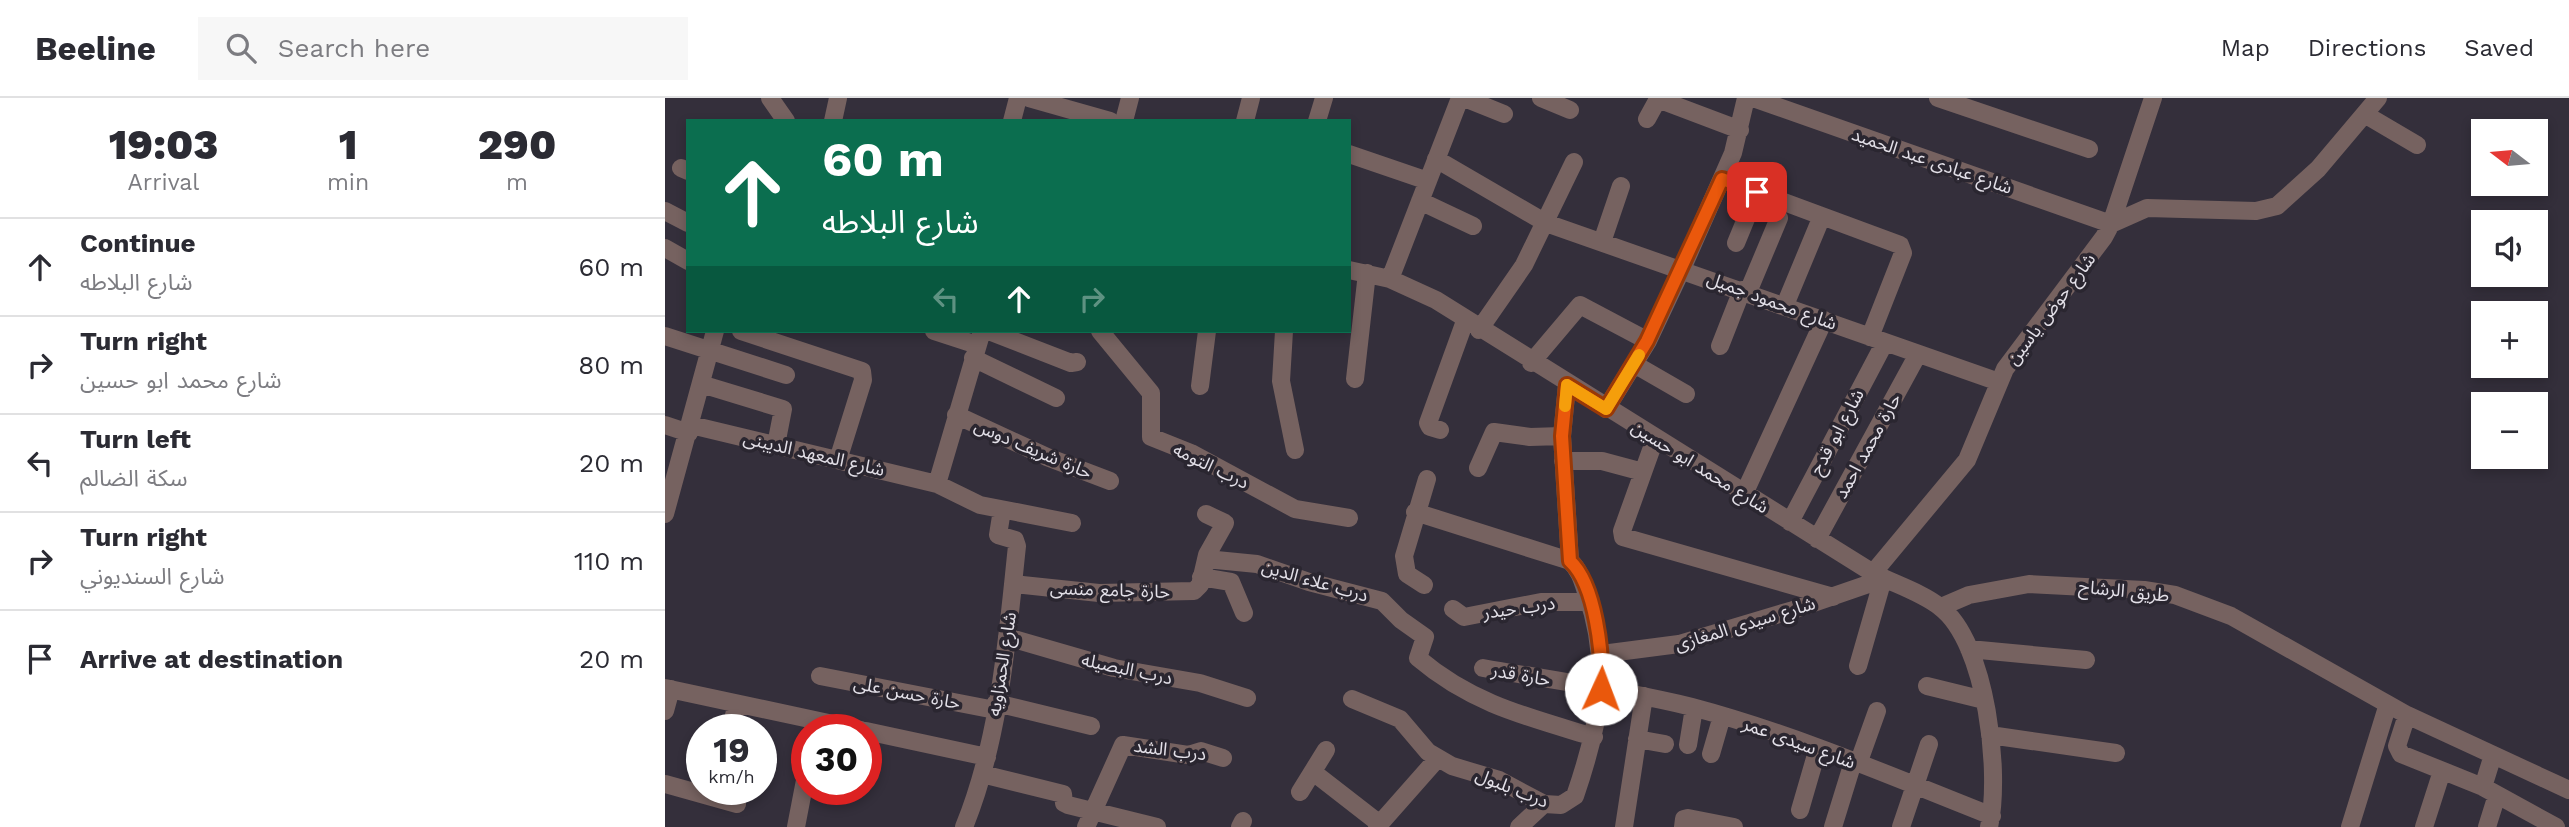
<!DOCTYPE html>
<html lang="en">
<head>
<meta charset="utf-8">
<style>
	:root { --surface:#fff; --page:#f7f7f7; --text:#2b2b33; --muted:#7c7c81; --line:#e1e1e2 }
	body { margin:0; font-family:"Work Sans","Noto Sans Arabic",sans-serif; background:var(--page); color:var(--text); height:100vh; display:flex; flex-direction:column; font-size:26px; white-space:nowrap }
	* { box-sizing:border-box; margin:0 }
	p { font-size:23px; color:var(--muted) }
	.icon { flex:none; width:38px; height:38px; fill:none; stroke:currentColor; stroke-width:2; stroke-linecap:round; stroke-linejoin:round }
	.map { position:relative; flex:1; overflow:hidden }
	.side { display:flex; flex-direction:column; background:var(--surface); width:665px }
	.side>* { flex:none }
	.top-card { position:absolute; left:21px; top:21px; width:665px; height:214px; border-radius:0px; box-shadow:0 4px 10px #0003; background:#0b6e4f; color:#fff; overflow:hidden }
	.needle { width:46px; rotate:286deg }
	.buttons { position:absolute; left:1806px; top:21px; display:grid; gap:14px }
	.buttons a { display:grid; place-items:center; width:77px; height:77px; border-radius:0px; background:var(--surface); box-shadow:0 4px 10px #0003; font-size:35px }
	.speed { position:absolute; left:21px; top:616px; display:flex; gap:14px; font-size:35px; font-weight:700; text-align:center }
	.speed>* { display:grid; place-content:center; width:91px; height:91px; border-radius:50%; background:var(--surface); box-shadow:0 4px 10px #0003; line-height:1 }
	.speed small { font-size:18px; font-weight:400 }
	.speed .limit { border:10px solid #d22; background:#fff; color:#111 }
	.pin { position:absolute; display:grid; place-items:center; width:60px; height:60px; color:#fff; margin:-30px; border-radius:14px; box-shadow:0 4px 10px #0006 }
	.me { position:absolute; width:77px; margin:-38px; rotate:2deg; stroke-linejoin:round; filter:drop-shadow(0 0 5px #0008) }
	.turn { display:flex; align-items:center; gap:24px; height:147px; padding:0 21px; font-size:32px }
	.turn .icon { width:91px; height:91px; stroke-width:2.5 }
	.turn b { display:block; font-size:49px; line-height:60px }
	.lanes { display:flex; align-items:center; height:66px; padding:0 21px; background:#0003; justify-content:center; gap:35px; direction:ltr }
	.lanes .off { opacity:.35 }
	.eta { display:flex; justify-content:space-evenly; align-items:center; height:119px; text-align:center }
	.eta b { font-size:42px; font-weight:800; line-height:49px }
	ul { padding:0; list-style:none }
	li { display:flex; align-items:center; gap:21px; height:98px; padding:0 21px; border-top:2px solid var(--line) }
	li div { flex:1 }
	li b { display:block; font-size:26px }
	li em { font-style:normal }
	header { display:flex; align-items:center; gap:42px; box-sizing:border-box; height:98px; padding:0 35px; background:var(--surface); border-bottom:2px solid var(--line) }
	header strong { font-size:33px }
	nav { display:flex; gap:38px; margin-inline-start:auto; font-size:24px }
	.search { width:490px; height:63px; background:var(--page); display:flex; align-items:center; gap:18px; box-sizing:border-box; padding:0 24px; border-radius:0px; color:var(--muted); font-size:26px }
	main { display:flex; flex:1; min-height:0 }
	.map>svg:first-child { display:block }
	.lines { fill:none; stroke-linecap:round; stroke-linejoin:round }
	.minor { stroke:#766260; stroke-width:18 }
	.route-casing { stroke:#983908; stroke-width:18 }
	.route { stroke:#ea580c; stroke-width:12 }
	.slow { stroke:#f59e0b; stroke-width:12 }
	.labels { text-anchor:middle; stroke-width:7; stroke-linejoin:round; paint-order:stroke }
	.street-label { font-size:18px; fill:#e3e0e8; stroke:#2a2630 }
</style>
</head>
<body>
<header>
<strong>Beeline</strong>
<div class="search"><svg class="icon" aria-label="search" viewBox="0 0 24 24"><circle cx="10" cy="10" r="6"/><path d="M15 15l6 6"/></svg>Search here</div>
<nav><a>Map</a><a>Directions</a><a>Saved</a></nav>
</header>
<main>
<section class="side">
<div class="eta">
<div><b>19:03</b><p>Arrival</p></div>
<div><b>1</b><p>min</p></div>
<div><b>290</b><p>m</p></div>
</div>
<ul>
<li><svg class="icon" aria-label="ahead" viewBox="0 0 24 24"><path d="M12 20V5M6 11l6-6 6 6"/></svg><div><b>Continue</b><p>شارع البلاطه</p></div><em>60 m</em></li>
<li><svg class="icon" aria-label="right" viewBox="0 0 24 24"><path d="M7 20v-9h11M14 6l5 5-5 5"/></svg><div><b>Turn right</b><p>شارع محمد ابو حسين</p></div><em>80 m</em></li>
<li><svg class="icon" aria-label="left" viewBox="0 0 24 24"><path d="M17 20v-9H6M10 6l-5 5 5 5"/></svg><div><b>Turn left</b><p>سكة الضالم</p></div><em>20 m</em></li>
<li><svg class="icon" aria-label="right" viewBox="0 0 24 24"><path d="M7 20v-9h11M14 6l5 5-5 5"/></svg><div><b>Turn right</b><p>شارع السنديوني</p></div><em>110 m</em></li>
<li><svg class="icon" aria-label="arrive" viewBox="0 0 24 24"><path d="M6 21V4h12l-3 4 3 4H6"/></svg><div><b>Arrive at destination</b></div><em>20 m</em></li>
</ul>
</section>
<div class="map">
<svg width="1904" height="729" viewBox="0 0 1904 729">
	<rect width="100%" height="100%" fill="#342f3b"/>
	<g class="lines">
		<!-- minor -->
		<path class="minor" d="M105,0L121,23
			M364,0L445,23
			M799,0L839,16
			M876,0L905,12
			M1088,0L1446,126L1482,110L1591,113L1612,108L1653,71L1713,0
			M1273,0L1424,51
			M1701,17L1752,47
			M982,21L993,1L1075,32
			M168,23L173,0
			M347,23L353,0
			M459,23L465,0
			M580,23L586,0
			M652,23L659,0
			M684,56L763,83
			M771,61L881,125L1334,284
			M16,70L23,73
			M1057,81L1235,147L1238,155L1205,239
			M755,103L808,128
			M0,113L23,125
			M937,144L956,88
			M1071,145L1092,94
			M0,150L23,163
			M684,172L725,181L771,202L1208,475C1229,486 1256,494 1275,509C1322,544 1336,676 1324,729
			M725,181L795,0
			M1083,194L1114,120
			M1120,207L1157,118
			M814,232L859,167L909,64
			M76,233L197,273L198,282L173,362
			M269,233L312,247
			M324,233L406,265L412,264
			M435,233L486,295V339L526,355L630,411L684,420
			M619,233L616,283L630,352
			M0,238L121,277
			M1055,248L1077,192
			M308,260L391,300
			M866,265L915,207L983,243
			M969,266L1021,296
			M690,281L702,175
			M36,286L118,311L111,347
			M902,287L897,338L905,463
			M535,288L542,233
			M941,311L983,243L1017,171L1068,55L1081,0
			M291,317L382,359L445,383
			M0,327L24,335
			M26,327L272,386L315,407L407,425
			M775,332L765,329L763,325L800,223
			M990,341L957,433L958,439L1168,499
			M898,363H937L978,374
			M813,370L829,334L865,339L897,338
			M272,386L317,233
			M1079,396L1159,222
			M750,414L905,463
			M0,416L50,233
			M1125,424L1220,244
			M1152,441L1253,256
			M541,461L592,466L644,484L717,503L736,522L760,539L753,560C807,606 863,619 929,639
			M1208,475L1302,362L1340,271L1439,139L1446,126L1488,0
			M536,479L566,484L579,515
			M348,486L434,495L529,493L535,487L542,457L560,425L541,416
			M759,487L742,476L739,458L762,381
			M1276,509L1304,497L1364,486L1479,492L1510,497L1566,518L1742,617L1904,692
			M788,511L799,519L876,504H924
			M342,539L449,570L535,585L582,600
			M1304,551L1421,562
			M937,556L1014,546L1128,512L1218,481
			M1193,568L1218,481
			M818,570C887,582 958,592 1027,609C1129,636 1228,679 1327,718
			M155,578L330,612
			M1262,588L1319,602
			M0,590L196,632
			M687,601L735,621L763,654L787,668L834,682L879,706L896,707L910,698C934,628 947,568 922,497C918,485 915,472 905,463
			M331,605L426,628
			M0,613L6,591
			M1742,617L1732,648L1736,656L1818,689L1891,729
			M65,632L72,606
			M201,633L322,659
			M1325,637L1451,655
			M972,641L1000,646
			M1023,647L1029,610
			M1046,656L1057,618
			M1193,666L1212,613
			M648,674L715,726
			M317,676L398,696L399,705L403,707L492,729
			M0,686L72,706
			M1818,689L1828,657
			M635,694L661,652
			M1135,712L1153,650
			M131,729L142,672
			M299,729C335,641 342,541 352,448L350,442L333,437L337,412
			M421,729L458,647L523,657L536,653L558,660
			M575,729L578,723
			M712,729L772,661
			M854,729L879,706
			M959,729L979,598
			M1018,729L1019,721L1023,720L1069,729
			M1168,729L1188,664
			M1236,729L1264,646
			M1685,729L1723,606
			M1759,729L1777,673
			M1822,729L1832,697"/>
	</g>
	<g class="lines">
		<defs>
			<path id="route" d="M936,591C938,557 931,487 905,463L897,338L902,287L941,311L982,243L1057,81L1092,94"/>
		</defs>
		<!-- route casing -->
		<use href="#route" class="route-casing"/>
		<!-- route -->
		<use href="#route" class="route"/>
		<!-- slow -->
		<path class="slow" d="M900,308L902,287L941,311L974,257"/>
	</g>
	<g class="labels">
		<!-- street labels -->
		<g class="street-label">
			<text transform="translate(1267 63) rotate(19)" y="6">شارع عبادى عبد الحميد</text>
			<text transform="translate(1107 203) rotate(20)" y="6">شارع محمود جميل</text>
			<text transform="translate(1386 211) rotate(-53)" y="6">شارع حوض ياسين</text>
			<text transform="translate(1172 334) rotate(-62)" y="6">شارع ابو قدح</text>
			<text transform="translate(1203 348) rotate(-61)" y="6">حارة محمد احمد</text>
			<text transform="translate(368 351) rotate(23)" y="6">حارة شريف دوس</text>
			<text transform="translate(149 356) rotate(13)" y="6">شارع المعهد الديبنى</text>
			<text transform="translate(546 368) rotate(26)" y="6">درب التومه</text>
			<text transform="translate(1035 369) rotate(32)" y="6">شارع محمد ابو حسين</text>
			<text transform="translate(650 483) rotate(16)" y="6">درب علاء الدين</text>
			<text transform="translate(445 492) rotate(2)" y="6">حارة جامع منسى</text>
			<text transform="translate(1459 493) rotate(6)" y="6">طريق الرشاح</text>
			<text transform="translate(854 510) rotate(-8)" y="6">درب حيدر</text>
			<text transform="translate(1080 526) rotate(-17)" y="6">شارع سيدى المغازى</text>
			<text transform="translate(337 566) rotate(-81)" y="6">شارع الحمزاويه</text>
			<text transform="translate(462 571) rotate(12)" y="6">درب البصيله</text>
			<text transform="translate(856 577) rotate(10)" y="6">حارة قدر</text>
			<text transform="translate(242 595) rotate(11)" y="6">حارة حسن على</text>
			<text transform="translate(1134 645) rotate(20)" y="6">شارع سيدى عمر</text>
			<text transform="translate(505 652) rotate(7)" y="6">درب الشد</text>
			<text transform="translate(847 690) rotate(22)" y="6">درب بلبول</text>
		</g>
	</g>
</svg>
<div class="buttons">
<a><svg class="needle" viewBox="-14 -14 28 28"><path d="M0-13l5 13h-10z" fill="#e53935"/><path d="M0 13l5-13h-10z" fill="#7c7c81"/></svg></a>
<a><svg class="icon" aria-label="sound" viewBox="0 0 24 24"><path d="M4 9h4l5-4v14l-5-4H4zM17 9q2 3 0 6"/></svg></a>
<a>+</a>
<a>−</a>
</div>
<div class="speed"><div>19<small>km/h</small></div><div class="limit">30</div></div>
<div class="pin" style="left:1092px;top:94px;background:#d93025"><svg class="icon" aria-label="arrive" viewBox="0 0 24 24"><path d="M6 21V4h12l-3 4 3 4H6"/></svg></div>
<svg class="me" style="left:936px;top:591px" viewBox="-20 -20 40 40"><circle r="19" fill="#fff"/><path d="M0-13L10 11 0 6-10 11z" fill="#ea580c"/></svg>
<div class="top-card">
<div class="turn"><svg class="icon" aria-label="ahead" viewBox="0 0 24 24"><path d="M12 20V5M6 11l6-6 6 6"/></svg><div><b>60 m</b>شارع البلاطه</div></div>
<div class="lanes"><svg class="icon off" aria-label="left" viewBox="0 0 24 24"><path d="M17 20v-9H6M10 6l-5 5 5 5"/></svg><svg class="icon" aria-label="ahead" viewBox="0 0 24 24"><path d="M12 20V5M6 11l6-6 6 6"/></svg><svg class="icon off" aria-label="right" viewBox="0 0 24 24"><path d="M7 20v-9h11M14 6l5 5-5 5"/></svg></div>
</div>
</div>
</main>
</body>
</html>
